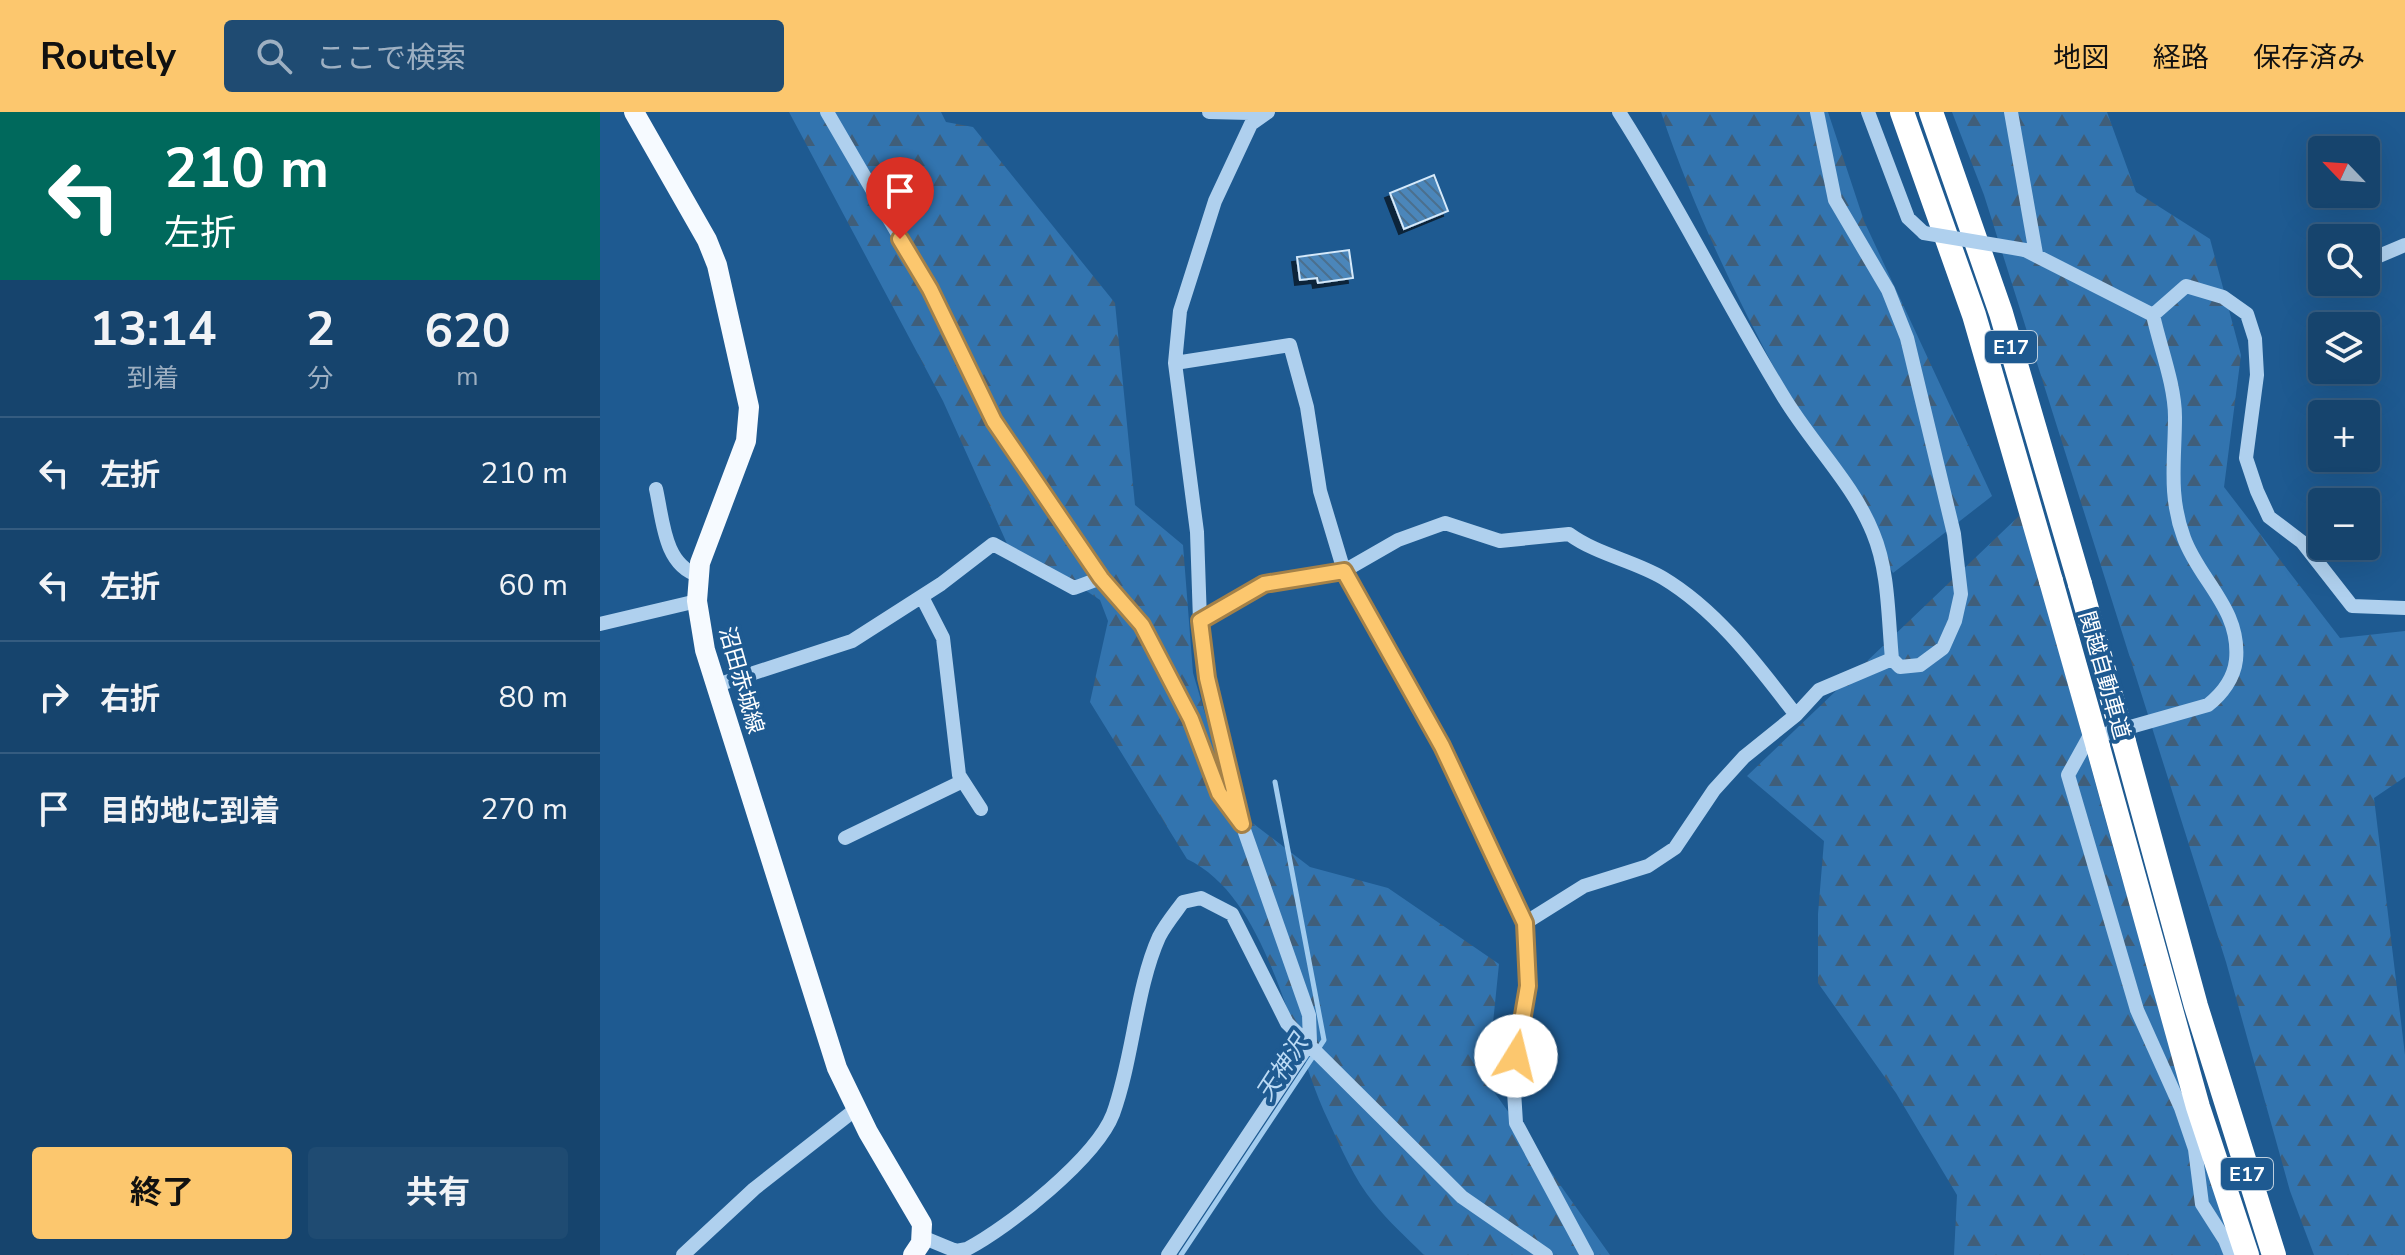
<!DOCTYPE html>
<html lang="ja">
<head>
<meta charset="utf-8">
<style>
	:root { --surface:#16446d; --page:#1f4b72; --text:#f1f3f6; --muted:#9eb0c2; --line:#355c80; --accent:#fcc76e }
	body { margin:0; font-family:"Nunito Sans","Noto Sans JP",sans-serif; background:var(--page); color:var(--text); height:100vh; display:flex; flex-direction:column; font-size:30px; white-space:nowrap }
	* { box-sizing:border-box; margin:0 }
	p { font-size:26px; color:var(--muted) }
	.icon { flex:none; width:44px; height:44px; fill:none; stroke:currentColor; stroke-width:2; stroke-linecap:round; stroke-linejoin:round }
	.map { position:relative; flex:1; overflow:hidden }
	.side { display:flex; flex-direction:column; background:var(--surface); width:600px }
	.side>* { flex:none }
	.guide { background:#00695c; color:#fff; overflow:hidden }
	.needle { width:52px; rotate:295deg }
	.buttons { position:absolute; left:1708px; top:24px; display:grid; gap:16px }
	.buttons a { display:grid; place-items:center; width:72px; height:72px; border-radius:8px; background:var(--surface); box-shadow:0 8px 32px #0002,0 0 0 2px var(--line); font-size:40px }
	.pin { position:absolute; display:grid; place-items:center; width:68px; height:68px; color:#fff; margin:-82px -34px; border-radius:50% 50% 50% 0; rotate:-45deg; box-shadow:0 0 8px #0007 }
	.pin .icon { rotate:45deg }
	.me { position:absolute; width:88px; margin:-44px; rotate:9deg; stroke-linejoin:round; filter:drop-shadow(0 0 6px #0008) }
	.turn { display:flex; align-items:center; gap:28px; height:168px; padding:0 32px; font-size:36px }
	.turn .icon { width:104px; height:104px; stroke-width:2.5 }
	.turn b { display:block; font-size:56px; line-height:68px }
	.eta { display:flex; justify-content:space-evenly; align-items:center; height:136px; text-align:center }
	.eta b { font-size:48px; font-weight:700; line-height:56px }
	.action { display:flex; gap:16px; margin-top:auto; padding:16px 32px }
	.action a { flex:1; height:92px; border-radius:8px; background:var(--accent); color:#111; font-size:32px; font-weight:700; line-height:92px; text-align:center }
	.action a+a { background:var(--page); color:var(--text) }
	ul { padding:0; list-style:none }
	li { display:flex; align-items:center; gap:24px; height:112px; padding:0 32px; border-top:2px solid var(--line) }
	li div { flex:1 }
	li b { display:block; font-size:30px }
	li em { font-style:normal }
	header { display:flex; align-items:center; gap:48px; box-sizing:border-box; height:112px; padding:0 40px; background:var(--accent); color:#111 }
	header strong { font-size:38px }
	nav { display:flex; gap:44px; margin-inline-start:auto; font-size:28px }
	.search { width:560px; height:72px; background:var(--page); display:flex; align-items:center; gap:20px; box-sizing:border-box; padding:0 28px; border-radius:8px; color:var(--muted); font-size:30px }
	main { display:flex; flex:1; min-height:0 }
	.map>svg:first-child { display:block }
	.forest { fill:url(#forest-firs) }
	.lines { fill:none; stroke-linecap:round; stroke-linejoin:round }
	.stream { stroke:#a2ccef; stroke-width:5 }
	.building { fill:url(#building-back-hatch); stroke:#d5e9fa; stroke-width:2; filter:url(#shadow) }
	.minor { stroke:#afd0ee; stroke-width:14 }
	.major { stroke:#f6faff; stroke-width:20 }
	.highway { stroke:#fff; stroke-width:24 }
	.minor-bridge { stroke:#afd0ee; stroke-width:14 }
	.highway-bridge { stroke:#fff; stroke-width:24 }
	.route-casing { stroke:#a48148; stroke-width:20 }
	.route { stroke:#fcc76e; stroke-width:14 }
	.labels { text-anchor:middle; stroke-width:8; stroke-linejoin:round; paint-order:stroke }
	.shield { fill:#1e5a91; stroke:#bccede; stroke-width:2 }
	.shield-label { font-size:20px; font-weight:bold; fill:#fff }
	.street-label { font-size:22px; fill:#fff; stroke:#1e5a91 }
	.water-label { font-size:24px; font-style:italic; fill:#bbdaf4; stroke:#1e5a91 }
</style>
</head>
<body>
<header>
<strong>Routely</strong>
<div class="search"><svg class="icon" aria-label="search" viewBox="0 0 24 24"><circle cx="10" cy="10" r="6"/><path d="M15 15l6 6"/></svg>ここで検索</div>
<nav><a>地図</a><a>経路</a><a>保存済み</a></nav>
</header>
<main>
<section class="side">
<div class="guide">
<div class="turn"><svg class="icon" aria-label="left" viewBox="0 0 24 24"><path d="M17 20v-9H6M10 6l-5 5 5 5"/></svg><div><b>210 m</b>左折</div></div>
</div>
<div class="eta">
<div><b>13:14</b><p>到着</p></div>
<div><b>2</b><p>分</p></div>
<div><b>620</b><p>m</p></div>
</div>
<ul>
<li><svg class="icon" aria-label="left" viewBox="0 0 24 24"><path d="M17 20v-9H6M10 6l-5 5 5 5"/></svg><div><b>左折</b></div><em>210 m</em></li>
<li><svg class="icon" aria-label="left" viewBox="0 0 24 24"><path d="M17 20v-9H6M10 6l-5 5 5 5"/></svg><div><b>左折</b></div><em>60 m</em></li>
<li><svg class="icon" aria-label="right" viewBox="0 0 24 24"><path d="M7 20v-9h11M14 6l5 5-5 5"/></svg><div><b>右折</b></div><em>80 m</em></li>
<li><svg class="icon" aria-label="arrive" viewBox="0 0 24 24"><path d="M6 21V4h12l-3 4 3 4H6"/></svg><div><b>目的地に到着</b></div><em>270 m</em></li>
</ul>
<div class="action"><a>終了</a><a>共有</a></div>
</section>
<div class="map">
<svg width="1805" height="1143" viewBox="0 0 1805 1143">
	<defs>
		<pattern id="forest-firs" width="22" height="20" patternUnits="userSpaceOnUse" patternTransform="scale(2)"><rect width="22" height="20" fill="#3274af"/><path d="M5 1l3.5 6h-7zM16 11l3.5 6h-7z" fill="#405e79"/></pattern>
		<pattern id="building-back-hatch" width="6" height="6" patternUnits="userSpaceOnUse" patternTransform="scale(2)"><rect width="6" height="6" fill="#4b86ba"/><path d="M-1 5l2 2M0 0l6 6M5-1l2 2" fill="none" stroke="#4b6f8e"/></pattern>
		<filter id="shadow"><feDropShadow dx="-5" dy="5" stdDeviation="0" flood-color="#0009"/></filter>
	</defs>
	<rect width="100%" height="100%" fill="#1e5a91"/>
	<!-- forest -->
	<path class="forest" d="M189,0H341L346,10L373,15L515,191L535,393L583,433L593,561L633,696L710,755L788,776L899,852L887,970L1010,1143H824C807,1126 788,1109 773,1090C755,1068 741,1036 729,1010C691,933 671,787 587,747L490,590L508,509L500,488L458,460L413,445L343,289Z
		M1061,0H1228L1264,109L1392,384L1293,461C1204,314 1116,164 1061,0Z
		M1352,0H1507L1536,80L1610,127L1641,243L1624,375L1740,526L1805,519V665L1774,686L1805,943V1143H1714L1690,1079L1626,850L1384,83Z
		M1421,402L1521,764L1571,898L1590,961L1660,1143H1354L1357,1083L1296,981L1218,871V802L1224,729L1147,664Z"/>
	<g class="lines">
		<!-- stream -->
		<path class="stream" d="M581,1143L724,928L675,670"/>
	</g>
	<!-- building -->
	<path class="building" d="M834,63L848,99L804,117L790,81Z
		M749,138L753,166L718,171L717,166L700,168L697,145Z"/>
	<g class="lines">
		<!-- minor -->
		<path class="minor" d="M227,0L330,177L394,309L501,466L542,513L591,607L619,681L637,705
			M609,0L650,1
			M1019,0C1078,92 1126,191 1183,284C1211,331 1253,371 1273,421C1289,459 1288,506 1292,547L1300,555L1320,553L1343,536L1355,509L1361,482L1354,422L1307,226L1288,178L1235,88L1217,0
			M1268,0L1308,106L1324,121
			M1411,0L1436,142
			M1425,138L1553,203C1560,235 1575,273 1575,305C1575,348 1568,383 1584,426C1599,468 1641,497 1636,548C1634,566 1622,582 1608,593L1488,627L1468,663L1537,898L1581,996L1595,1037L1602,1092L1625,1128L1631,1143
			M1767,149L1805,133
			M1553,203L1586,174L1623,185L1647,202L1655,227L1657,263L1646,346L1657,379L1669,405L1702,430L1752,494L1805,496
			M575,251L690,233L707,295L720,379L744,459L842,634L925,811L928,874L913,963L916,1011L987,1143
			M56,377C63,408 64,453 98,463
			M322,485L343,526L359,663L381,697
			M600,509L664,472L744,459L798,428L845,411L900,429L969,422C998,443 1032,448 1063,466C1118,499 1158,554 1196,603
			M0,512L97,489
			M117,573L252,529L341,472L393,432L474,476L501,466
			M245,726L363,669
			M925,811L984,774L1048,754L1075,736L1114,678L1144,645L1196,603L1219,578L1292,547
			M322,1125L356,1139L367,1137C409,1115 496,1046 513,1002C533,947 536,876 559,825C565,813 575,801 583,790L601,786L632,802L687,911L862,1085L946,1143
			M83,1143L154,1077L256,997
			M568,1143L710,930L709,903L642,712L607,566L600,509L597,420L575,251L580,199L615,89L651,12L668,0"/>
		<!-- major -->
		<path class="major" d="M34,0L107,128L117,153L149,295L146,329L100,451L97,489L105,538L237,956L268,1020L322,1112L321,1131L313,1143"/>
		<!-- highway -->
		<path class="highway" d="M1302,0L1374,203L1451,469
			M1331,0L1401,201L1480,472
			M1524,630L1596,894L1674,1143
			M1498,635L1598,995L1647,1143"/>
		<!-- minor-bridge -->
		<path class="minor-bridge" d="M1324,121L1425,138"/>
		<!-- highway-bridge -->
		<path class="highway-bridge" d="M1451,469L1498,635
			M1480,472L1524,630"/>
	</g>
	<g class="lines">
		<defs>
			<path id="route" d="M300,127L330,177L394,309L501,466L542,513L591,607L619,681L642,712L607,566L600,509L664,472L744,459L842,634L925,811L928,874L916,944"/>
		</defs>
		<!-- route casing -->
		<use href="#route" class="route-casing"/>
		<!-- route -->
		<use href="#route" class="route"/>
	</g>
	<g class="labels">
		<!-- shield labels -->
		<g class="shield">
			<rect x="1385" y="219" width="52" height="32" rx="6"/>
			<rect x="1621" y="1046" width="52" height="32" rx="6"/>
		</g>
		<g class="shield-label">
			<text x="1411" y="242">E17</text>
			<text x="1647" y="1069">E17</text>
		</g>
		<!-- street labels -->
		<g class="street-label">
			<text transform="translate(1505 563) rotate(74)" y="8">関越自動車道</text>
			<text transform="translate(142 568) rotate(74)" y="8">沼田赤城線</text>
		</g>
		<!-- water labels -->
		<g class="water-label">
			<text transform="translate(682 956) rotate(-57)" y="8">天神沢</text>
		</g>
	</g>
</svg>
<div class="buttons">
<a><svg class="needle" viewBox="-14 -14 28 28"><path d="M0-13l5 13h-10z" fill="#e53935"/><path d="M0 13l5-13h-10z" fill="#9eb0c2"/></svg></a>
<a><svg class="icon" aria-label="search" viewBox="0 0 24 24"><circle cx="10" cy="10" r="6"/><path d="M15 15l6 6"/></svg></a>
<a><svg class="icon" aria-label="layers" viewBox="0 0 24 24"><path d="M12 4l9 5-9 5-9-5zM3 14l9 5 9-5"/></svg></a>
<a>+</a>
<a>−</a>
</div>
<div class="pin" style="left:300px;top:127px;background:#d93025"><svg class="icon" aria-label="arrive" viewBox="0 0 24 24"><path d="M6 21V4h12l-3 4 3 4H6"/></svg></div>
<svg class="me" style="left:916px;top:944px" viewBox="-20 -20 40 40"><circle r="19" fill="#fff"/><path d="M0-13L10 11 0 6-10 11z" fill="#fcc76e"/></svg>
</div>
</main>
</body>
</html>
